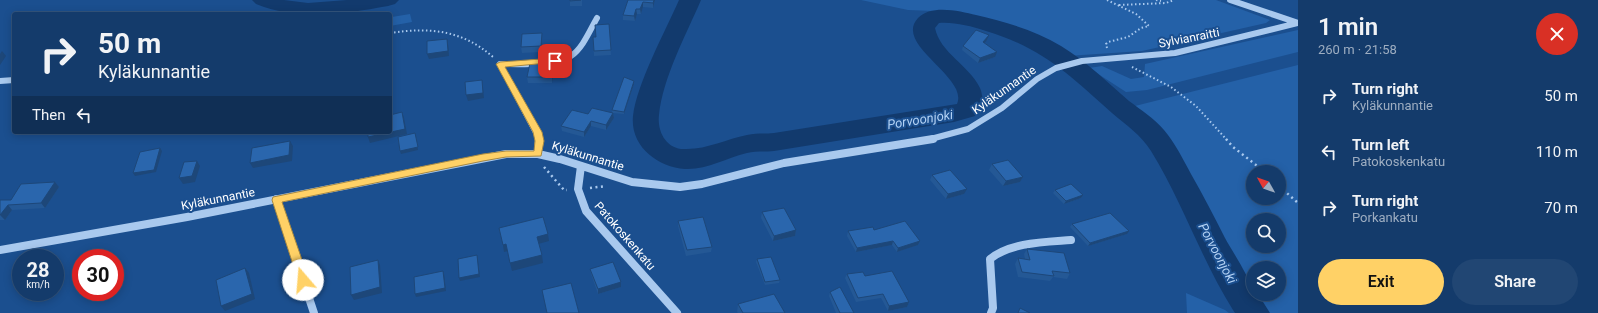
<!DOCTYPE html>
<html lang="en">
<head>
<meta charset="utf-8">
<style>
	:root { --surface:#143b6b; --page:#214673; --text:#f1f3f6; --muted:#9dadc1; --line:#33557e; --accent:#ffd166 }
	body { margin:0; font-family:Roboto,sans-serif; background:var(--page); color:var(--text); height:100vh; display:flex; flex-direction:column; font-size:15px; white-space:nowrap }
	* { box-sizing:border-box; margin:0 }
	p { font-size:13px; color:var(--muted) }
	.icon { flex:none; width:22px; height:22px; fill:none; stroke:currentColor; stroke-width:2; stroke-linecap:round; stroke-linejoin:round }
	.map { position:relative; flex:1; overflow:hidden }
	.details { display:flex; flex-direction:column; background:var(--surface); width:300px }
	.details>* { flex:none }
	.guide { position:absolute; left:12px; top:12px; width:380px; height:122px; border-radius:4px; box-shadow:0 2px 10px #0003,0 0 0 1px var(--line); background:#143b6b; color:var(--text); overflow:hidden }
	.needle { width:26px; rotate:310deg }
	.buttons { position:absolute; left:1246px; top:165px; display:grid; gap:8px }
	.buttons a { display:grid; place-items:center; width:40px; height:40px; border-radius:50%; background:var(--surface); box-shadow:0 2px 10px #0003,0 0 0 1px var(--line); font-size:20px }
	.speed { position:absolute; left:12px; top:249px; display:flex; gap:8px; font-size:20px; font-weight:700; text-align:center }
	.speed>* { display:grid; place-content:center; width:52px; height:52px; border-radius:50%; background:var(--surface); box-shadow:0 2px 10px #0003,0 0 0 1px var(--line); line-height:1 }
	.speed small { font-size:10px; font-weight:400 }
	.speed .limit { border:6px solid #d22; background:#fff; color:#111 }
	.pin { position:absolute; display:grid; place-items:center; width:34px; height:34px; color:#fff; margin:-17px; border-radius:8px; box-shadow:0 2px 6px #0006 }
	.me { position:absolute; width:44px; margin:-22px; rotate:342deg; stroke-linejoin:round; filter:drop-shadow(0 0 3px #0008) }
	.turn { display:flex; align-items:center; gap:14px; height:84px; padding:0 20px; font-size:18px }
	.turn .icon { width:52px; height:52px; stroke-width:2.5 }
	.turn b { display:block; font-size:28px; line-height:34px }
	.then { display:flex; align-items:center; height:38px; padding:0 20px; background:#0003; gap:8px; font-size:15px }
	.round { display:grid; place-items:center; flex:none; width:42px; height:42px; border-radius:21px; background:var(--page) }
	.headline { display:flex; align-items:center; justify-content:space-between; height:68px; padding:0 20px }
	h1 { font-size:24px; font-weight:600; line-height:30px }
	.cta { display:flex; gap:8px; margin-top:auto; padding:8px 20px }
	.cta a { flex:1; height:46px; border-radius:24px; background:var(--accent); color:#111; font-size:16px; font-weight:600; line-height:46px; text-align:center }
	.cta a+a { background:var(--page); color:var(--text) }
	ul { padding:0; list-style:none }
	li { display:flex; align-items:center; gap:12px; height:56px; padding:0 20px }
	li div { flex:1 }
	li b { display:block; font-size:15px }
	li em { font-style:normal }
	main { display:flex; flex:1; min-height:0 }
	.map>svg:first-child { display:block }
	.green { fill:#2461a8; fill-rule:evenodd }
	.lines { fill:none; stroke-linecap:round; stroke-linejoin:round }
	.river { fill:#123a6d; fill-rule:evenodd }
	.path-far1 { stroke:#a9c9ee; stroke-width:2; stroke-dasharray:1.5 2.5; stroke-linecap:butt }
	.path { stroke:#a9c9ee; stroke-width:2.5; stroke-dasharray:2 3.5; stroke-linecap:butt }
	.minor-far1 { stroke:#a9c9ee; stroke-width:6 }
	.minor { stroke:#a9c9ee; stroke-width:8 }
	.wall { fill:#245895 }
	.shaded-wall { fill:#1d4779 }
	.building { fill:#2a66ad; stroke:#1d4779 }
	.route { fill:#ffd166; stroke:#a68842 }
	.labels { text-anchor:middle; stroke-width:4; stroke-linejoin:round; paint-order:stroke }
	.street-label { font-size:12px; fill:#fff; stroke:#1b4f8f }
	.water-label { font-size:13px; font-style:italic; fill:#b5d3f5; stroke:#1b4f8f }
</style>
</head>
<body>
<main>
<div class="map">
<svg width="1298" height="313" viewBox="0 0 1298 313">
	<rect width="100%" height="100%" fill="#1b4f8f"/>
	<!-- green -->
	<path class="green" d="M861,0H1216L1270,20L1266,23L1142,51L1067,56L1043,40L1007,25L935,11L908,10Z
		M389,14H391L392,17L410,14L412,22L390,26Z
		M1298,30V52L1147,90L1126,92L1089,68L1102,66L1131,79L1144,77L1145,64Z
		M1298,65V313H1267L1260,307L1253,294H1279V268H1253V294L1173,146L1135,106ZM1253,172H1279V198H1253ZM1253,220H1279V246H1253Z
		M1186,293L1225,310L1229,313H1187Z"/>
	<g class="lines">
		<!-- river -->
		<path class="river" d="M252,0H284L308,3L347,0H399L395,4L388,6C344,14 299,21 256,4Z
			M679,0H701C686,35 663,77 659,115C657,131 666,149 684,149C706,150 726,139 747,135C756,133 765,134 774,133L957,104C969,77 893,45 918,18C931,4 960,11 976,15C1005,22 1035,30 1061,46C1086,61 1107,82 1129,101C1141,110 1154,118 1164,130C1175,143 1183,159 1191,174C1203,195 1214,216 1225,238C1232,251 1253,282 1253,294H1258L1270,313H1235L1233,310C1201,259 1182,201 1151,151C1141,135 1126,125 1112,113C1069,75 1043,48 986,31C970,26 955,22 939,23L935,28C940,53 969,65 980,88C982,92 982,98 984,103L975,116L954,122L774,151C765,152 755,151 747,153C726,158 707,170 685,169C657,167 630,146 633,116C637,83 665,32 679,0Z"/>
		<!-- path-far1 -->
		<path class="path-far1" d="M1107,0L1136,14L1149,26L1141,28L1128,37L1108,42L1106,44L1107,48
			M1156,0L1161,1
			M1119,5L1166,3L1174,0
			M390,33C430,27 462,30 493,57
			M1132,67L1171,87L1196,106L1227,140"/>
		<!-- path -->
		<path class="path" d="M1226,139L1233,147L1265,172
			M544,167L564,190H567
			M1279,186L1298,203
			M590,188L606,186"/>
		<!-- minor-far1 -->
		<path class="minor-far1" d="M1230,0L1298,23
			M0,81L14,80
			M540,140L500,64C518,64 556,66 571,56C583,48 590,30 597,18
			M927,140L968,129L1002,108L1037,79L1056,68L1082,61L1175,53L1298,23"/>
		<!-- minor -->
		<path class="minor" d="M538,154L539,139
			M581,166L578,189L586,211L677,313
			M276,199L314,313
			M0,250L187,217L506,154H538L560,159L632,182L680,187L702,184L784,163L933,139
			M991,313L993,308L990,259C1011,242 1045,242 1071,240"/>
	</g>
	<!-- wall -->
	<path class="wall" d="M570,0H582V6H570Z
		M628,0H655L653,8L643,7L641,14H637L635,21L623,20V15Z
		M609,24L611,55L594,56L593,37H596Z
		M989,35L987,40L985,43L995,57L978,63L962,50L963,46Z
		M542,38V52L522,53L521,47Z
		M555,61V66L552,83H528L527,77Z
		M634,84L624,114L613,113L614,118L606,130L591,126L584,137L562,131L561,126L588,114L612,113V110Z
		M992,164L1023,177L1020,182L1003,186L989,170Z
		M932,175L964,194L946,199L930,180Z
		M55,182L59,187L45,208L12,210L5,220H0V200H11Z
		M1055,190L1083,195L1081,198L1064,204L1053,193Z
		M762,212L796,230L795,236L773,241L761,218Z
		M678,221L712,247L711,252L686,256L678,226Z
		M1072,224L1127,234L1088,246L1070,227Z
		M874,230L920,241L918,245L897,252L892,245L856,252L847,236L848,231Z
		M1027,249L1070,273L1067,279L1053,277L1050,281L1018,277L1015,264L1018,258L1025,259L1024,254Z
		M757,259L780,280L779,283L765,285L756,262Z
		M590,269L621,287L598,294L591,274Z
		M847,274L865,276L909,302L907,307L888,311L881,298L856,302L845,278Z
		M830,292L854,313H836L829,296Z
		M738,304L785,313H738L737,312Z"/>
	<!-- shaded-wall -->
	<path class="shaded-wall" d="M654,0H655L653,8V3Z
		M643,2V7L641,14L640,9Z
		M636,9L637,14L635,21L634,16Z
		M542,33V52L541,46Z
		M989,35L987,40L982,47L983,42Z
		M447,39L448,44L449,56L429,59L427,54Z
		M2,51L6,56L0,65V54Z
		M997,52L995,57L978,63L980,58Z
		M555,61V66L552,83V77Z
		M482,80L484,98L468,101L466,95Z
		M634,81V84L624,114V112Z
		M402,112L404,118L407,134L370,143L368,137Z
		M613,113L614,118L606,130V125Z
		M591,121V126L584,137V132Z
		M415,133L418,150L401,154L400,151Z
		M290,141L293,146L292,161L253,168L250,163Z
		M160,148L162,151L156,172L135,176L133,173Z
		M197,161L200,166L195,182L183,184L179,178Z
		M1023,177L1020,182L1003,186L1006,181Z
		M55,182L59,187L45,208L41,203Z
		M967,189L964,194L946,199L948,194Z
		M1083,195L1081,198L1064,204L1066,201Z
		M8,205L12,210L5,220L0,215Z
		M796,230L795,236L773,241L774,236Z
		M1129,231L1127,234L1088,246L1090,243Z
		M548,234L549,241L538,244L537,237Z
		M893,241L892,245L856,252L857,248Z
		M920,241L918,245L897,252L898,248Z
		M506,244L508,251L504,252L503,245Z
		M477,255L480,277L460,281L459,278Z
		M542,255L543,263L512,271L510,263Z
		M378,260L380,265L382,293L354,300L351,295Z
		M245,268L249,273L255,299L225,311L221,306Z
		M443,271L444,274L446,291L416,297L415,294Z
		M621,282V287L598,294V289Z
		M909,302L907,307L888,311L889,306Z"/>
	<!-- building -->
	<path class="building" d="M570,0H581L570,1Z
		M628,0H654L653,3L643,2L640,9H636L634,16L623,15Z
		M609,24L611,50L594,51L593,37H596L595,25Z
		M976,30L989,35L983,42L997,52L980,58L963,46Z
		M542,33L541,46L521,47L522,34Z
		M447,39L448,51L427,54V41Z
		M555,61L552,77H527L530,63Z
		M624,77L634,81L624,112L612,110Z
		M482,80L483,93L466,95L465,82Z
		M592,108L613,113L606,125L591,121L584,132L561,126L572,110L588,114Z
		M402,112L405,129L368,137V132H390V115Z
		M415,133L418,147L400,151L398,137Z
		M290,141L289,155L250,163L252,148Z
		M160,148L154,170L133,173L140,152Z
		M1008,160L1023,177L1006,181L992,164Z
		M197,161L192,176L179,178L184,162Z
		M950,170L967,189L948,194L932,175Z
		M55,182L41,203L8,205L0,215V200H11L21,184Z
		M1071,184L1083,195L1066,201L1055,190Z
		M784,208L796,230L774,236L762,212Z
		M1110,213L1129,231L1090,243L1072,224Z
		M543,217L548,234L537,237L542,255L510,263L506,244L503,245L499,228Z
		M703,217L712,247L687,250L678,221Z
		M905,221L920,241L898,248L893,241L857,248L848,231L873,227L874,230Z
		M1027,249L1064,253L1070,273L1052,271L1054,276L1022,272L1018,258L1030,260Z
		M477,255L479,274L459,278L458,259Z
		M771,257L780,280L765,282L757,259Z
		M378,260L380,287L351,295L350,267Z
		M613,262L621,282L598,289L590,269Z
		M245,268L252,294L221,306L216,280Z
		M443,271L445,288L415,294L414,277Z
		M892,271L909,302L889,306L883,294L858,298L847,274L863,272L865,276Z
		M571,283L579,313H547L542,290Z
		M840,287L854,313H840L830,292Z
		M774,294L785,313H743L738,304Z
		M1020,308L1030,313H1018Z"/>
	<!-- route -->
	<path class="route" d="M555,58L558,59V62L505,67L542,132L544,141L541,156L506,157L483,161L282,202L309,280L307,283H299L272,200L273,197L483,154L506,151H534L535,141L533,132L496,64L500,62Z"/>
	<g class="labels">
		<!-- street labels -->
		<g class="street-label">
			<text transform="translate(1189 38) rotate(-11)" y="4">Sylvianraitti</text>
			<text transform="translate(1004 90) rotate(-35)" y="4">Kyläkunnantie</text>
			<text transform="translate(588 156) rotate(17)" y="4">Kyläkunnantie</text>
			<text transform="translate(218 199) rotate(-11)" y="4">Kyläkunnantie</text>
			<text transform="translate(625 236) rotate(49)" y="4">Patokoskenkatu</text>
		</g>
		<!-- water labels -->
		<g class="water-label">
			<text transform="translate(920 119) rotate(-9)" y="5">Porvoonjoki</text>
			<text transform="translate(1218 253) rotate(62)" y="5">Porvoonjoki</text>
		</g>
	</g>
</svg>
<div class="buttons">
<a><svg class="needle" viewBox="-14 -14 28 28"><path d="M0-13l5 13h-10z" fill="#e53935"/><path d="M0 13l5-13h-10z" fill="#9dadc1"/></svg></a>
<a><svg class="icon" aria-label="search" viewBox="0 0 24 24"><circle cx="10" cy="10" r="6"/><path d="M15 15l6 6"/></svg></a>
<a><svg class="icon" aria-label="layers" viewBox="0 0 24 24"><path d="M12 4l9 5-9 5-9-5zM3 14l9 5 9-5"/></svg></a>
</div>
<div class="speed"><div>28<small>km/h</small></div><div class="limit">30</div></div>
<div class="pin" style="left:555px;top:61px;background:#d93025"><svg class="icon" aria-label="arrive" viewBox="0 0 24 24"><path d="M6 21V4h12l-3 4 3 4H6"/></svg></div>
<svg class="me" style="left:303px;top:280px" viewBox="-20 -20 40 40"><circle r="19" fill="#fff"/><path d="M0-13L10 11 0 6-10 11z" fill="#ffd166"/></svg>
<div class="guide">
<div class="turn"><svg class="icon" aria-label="right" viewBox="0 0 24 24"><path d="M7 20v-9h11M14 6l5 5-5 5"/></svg><div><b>50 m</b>Kyläkunnantie</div></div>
<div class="then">Then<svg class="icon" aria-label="left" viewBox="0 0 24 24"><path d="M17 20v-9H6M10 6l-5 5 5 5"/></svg></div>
</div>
</div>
<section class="details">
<div class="headline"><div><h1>1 min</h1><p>260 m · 21:58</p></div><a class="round" style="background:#d93025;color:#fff"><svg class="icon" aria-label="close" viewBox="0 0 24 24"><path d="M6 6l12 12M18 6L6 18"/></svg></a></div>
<ul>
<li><svg class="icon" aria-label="right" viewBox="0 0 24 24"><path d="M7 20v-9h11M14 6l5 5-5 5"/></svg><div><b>Turn right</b><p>Kyläkunnantie</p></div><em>50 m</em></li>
<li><svg class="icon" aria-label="left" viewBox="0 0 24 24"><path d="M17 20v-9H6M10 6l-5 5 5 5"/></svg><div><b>Turn left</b><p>Patokoskenkatu</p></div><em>110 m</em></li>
<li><svg class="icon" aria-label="right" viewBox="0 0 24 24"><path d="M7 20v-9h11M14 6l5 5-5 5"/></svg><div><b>Turn right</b><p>Porkankatu</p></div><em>70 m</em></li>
</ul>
<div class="cta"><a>Exit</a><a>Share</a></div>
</section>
</main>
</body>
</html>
